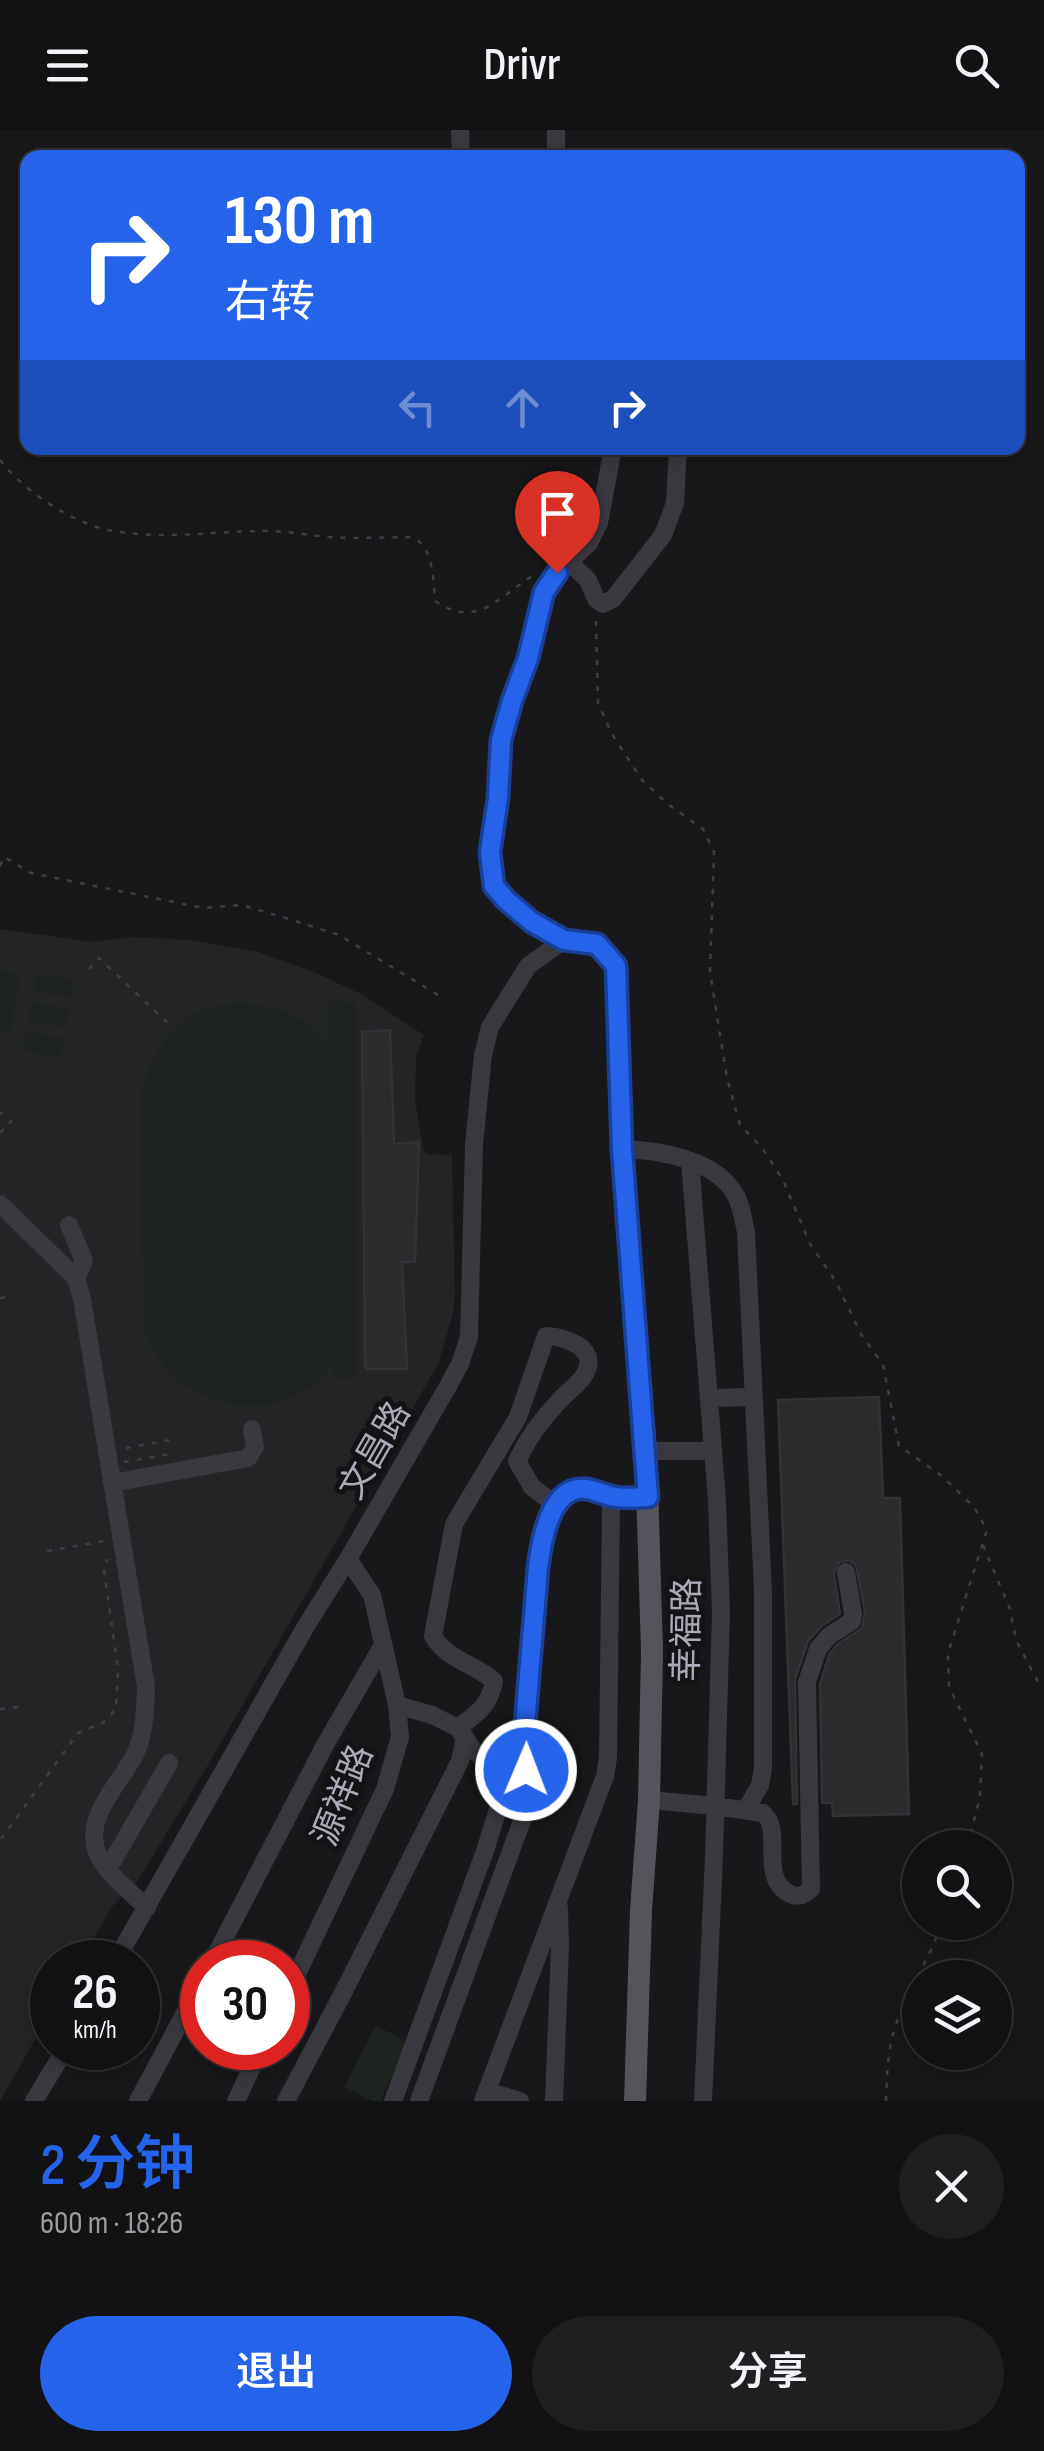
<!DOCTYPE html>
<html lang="zh">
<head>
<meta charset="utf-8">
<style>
	:root { --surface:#121113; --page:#1f1f21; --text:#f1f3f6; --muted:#9c9da0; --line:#313133; --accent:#2563eb }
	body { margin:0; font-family:"Sofia Sans Condensed","Noto Sans SC",sans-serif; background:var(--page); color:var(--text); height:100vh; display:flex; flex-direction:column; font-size:38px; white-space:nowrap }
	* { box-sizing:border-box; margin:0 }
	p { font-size:32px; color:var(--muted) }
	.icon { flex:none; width:55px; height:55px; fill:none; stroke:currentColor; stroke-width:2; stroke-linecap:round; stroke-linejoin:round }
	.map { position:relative; height:1971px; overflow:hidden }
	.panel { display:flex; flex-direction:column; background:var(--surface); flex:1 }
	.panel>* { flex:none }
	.guide { position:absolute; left:20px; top:20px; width:1005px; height:305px; border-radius:20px; box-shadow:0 5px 15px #0003,0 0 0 2px var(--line); background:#2563eb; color:#fff; overflow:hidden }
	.tools { position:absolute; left:902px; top:1700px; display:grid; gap:20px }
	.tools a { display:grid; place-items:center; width:110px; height:110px; border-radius:50%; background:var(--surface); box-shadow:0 5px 15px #0003,0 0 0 2px var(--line); font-size:50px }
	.speed { position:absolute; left:30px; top:1810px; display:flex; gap:20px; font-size:50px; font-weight:700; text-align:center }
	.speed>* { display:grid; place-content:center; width:130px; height:130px; border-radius:50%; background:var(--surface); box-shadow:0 5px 15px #0003,0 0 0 2px var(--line); line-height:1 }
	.speed small { font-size:25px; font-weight:400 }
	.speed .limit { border:15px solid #d22; background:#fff; color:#111 }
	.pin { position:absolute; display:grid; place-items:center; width:85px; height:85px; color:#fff; margin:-102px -42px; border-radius:50% 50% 50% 0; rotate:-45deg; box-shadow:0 0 10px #0007 }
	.pin .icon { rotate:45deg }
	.me { position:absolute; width:110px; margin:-55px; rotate:1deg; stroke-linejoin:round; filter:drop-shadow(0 0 8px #0008) }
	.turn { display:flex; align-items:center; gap:35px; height:210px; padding:0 40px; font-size:45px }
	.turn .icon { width:130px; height:130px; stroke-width:2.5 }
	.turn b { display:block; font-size:70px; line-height:85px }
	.lanes { display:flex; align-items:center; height:95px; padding:0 40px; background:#0003; justify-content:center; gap:50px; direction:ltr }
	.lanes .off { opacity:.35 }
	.round { display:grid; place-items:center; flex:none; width:105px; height:105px; border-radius:52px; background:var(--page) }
	.overview { display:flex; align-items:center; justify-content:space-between; height:170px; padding:0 40px }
	h1 { font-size:60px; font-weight:600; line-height:75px; color:var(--accent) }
	.button { display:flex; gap:20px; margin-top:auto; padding:20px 40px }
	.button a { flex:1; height:115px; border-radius:60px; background:var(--accent); color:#fff; font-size:40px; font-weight:600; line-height:115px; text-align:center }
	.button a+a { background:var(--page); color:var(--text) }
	header { display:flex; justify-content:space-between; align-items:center; height:130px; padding:0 40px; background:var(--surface); font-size:45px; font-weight:600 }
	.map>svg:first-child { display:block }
	.built { fill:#242326 }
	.green { fill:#1d2420 }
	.building { fill:#2b2a2d; stroke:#323135; stroke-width:2.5 }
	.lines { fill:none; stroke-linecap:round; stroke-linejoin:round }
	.path { stroke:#3e3f45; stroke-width:2.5; stroke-dasharray:5 8; stroke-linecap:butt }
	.minor { stroke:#39383e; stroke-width:18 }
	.major { stroke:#55545d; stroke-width:22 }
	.route-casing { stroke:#184099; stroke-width:25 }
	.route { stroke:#2563eb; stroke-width:18 }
	.labels { text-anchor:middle; stroke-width:10; stroke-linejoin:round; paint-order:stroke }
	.street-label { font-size:35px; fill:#aaabb9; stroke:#131214 }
</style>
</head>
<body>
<header><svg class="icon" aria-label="menu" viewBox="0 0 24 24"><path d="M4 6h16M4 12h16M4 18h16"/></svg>Drivr<svg class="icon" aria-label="search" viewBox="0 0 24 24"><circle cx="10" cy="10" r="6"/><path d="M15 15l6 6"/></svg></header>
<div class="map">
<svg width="1044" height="1971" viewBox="0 0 1044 1971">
	<rect width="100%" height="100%" fill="#181719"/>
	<!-- built -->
	<path class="built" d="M0,799L93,812L133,807L191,810L258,822L314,842L363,865L424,905L416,928L415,969L423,1019L426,1024L452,1025L455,1163L453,1184L438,1234L211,1630L139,1749L111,1778L80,1832H52V1880L0,1971Z"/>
	<!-- green -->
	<path class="green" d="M0,840L20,844L10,904L0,902Z
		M36,844L74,850L71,868L34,861Z
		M329,871L356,873L358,1247L335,1250L332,1236C323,1245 314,1255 302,1262C243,1297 163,1263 144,1198L140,968C145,945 157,917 174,900C218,857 290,870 327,911Z
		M31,872L69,879L67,897L28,891Z
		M25,902L64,908L61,927L23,920Z
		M376,1895L408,1913L380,1971H373L344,1957Z"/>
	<!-- building -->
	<path class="building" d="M390,900L394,1014L419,1012L415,1132H402L407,1239H367L365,1235L362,902Z
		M879,1267L883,1368H900L909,1684L833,1686L832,1673H822L820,1554L829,1525L837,1515L862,1498L865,1482L856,1435L849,1430L839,1432L834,1443L840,1484L822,1496L808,1511L795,1549L797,1674H793L778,1270Z"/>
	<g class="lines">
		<!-- path -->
		<path class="path" d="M0,330C23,360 70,392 108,400C157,410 210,402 260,401C282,400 306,405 328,407C356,409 384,407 412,407C434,417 433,449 435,471C476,499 497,469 532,446L536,447
			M596,491L598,573L612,604L642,650L669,675L703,699L714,722L710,842L727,948L740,995L763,1019L783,1050L810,1114L835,1150L861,1204L883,1235L899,1316L942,1346L974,1377L987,1400L948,1523L949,1557L982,1624L980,1667L967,1718
			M0,736L4,727L31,743L203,778L242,775L292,790L339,805L438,865
			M89,839L99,828L172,897
			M0,985L2,982
			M0,1003L12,990
			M0,1168L14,1166
			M126,1318L170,1310
			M124,1332L170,1324
			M983,1415L1010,1479L1016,1510L1037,1550L1044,1555
			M47,1421L105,1411
			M0,1579L19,1577
			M1,1709L78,1603L104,1592L116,1579L118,1539L104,1440L107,1429
			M886,1971C887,1947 887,1924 894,1901C905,1863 930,1830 942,1792"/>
		<!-- minor -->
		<path class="minor" d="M460,0L461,28
			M556,28V0
			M569,432L588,450L596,469L603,474L613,469L663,405L675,373L678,318
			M622,1019C658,1020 715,1029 735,1064C742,1076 743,1089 746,1102L763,1461V1639L760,1655L746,1680
			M690,1031L717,1370L721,1483L714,1726L703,1971
			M0,1074L76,1148L82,1169L146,1557C145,1578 145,1600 137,1620C124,1650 85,1683 96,1719C103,1742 130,1761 147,1778
			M69,1095L84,1131L76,1148
			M709,1268L753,1267
			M646,1321H713
			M112,1353L248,1328L255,1317L252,1299
			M458,1598C477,1584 490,1575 494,1551C473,1533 447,1530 433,1506L454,1394L518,1287L546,1206C564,1207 598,1217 586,1242C581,1253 567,1262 559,1271C542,1289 527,1309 517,1331L532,1357L557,1376
			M649,1670L715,1676L763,1683C768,1689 769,1689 771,1697C776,1719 764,1751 790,1764C799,1768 804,1765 811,1759L807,1552L818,1519L829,1506L852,1491L853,1484L846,1442
			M108,1739L169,1633
			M115,1832L306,1496L348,1429L447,1258L460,1234L469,1207L474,1015L483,925L490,897L528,836L564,810L532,792L505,770L494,756L490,722L498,669L501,610L512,571L528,528L544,462L557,443L589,413L599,393L613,318
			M212,1832L325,1615L383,1515
			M288,1863L385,1659L400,1607L397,1575L372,1465L348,1429
			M487,1961L520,1971
			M34,1971L66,1918
			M138,1971L202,1851
			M236,1971L261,1918
			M286,1971L343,1863L460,1631L465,1607
			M393,1971L485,1721L503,1663L505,1640L474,1621L458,1598L432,1585L397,1575
			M419,1971L526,1680L529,1664L523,1618L538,1438C541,1413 547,1367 576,1360C588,1357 605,1365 617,1368
			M483,1971L605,1646L608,1628L611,1376L617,1368L648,1367
			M554,1971L560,1817L559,1777"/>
		<!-- major -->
		<path class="major" d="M564,810L597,814L616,835L622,1019L646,1321L652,1522L649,1670L641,1780L635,1971"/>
	</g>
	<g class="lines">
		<defs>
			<path id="route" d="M526,1640L523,1618L538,1438C541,1413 550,1354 586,1359C596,1360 606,1366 616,1367C626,1369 638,1367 648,1367L622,1019L616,836L597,814L564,810L532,792L506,770L494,756L490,722L498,668L501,610L512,571L528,528L544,462L557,443"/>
		</defs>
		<!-- route casing -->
		<use href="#route" class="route-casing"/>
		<!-- route -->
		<use href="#route" class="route"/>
	</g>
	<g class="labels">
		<!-- street labels -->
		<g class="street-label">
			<text transform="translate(374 1320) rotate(-60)" y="12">文昌路</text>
			<text transform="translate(686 1500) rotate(-89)" y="12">幸福路</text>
			<text transform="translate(342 1665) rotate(-68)" y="12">源祥路</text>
		</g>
	</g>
</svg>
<div class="tools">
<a><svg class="icon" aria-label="search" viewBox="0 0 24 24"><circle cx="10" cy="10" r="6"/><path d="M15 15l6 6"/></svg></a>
<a><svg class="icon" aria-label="layers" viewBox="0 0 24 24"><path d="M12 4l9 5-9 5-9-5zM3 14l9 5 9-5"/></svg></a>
</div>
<div class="speed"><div>26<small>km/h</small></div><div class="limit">30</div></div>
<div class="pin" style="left:557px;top:443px;background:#d93025"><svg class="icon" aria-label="arrive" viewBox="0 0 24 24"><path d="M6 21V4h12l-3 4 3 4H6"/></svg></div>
<svg class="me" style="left:526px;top:1640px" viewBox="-20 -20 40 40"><circle r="17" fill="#2563eb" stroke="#fff" stroke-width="3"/><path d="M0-11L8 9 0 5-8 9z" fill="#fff"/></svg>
<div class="guide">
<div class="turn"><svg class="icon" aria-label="right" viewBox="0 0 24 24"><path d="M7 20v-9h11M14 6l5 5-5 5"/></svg><div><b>130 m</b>右转</div></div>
<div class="lanes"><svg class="icon off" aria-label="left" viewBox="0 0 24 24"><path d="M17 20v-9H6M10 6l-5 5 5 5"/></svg><svg class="icon off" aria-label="ahead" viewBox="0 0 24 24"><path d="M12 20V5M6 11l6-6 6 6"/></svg><svg class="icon" aria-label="right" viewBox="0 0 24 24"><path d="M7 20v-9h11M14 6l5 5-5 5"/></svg></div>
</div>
</div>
<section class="panel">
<div class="overview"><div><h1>2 分钟</h1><p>600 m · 18:26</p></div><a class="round"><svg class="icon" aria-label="close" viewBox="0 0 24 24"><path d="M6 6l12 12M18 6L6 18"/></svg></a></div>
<div class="button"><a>退出</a><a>分享</a></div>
</section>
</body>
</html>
